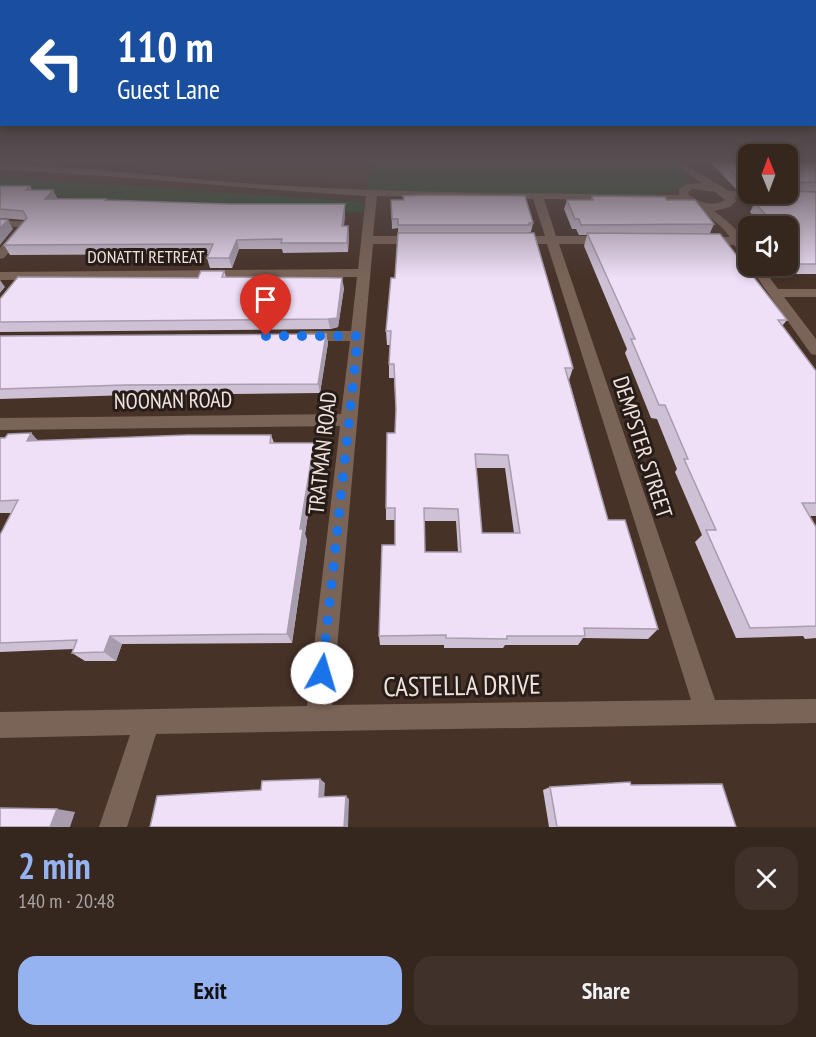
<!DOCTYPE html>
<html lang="en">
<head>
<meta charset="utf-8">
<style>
	:root { --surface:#35261e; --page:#40322b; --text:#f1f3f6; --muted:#aaa5a4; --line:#4f433c; --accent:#95b2f1 }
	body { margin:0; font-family:"PT Sans Narrow",sans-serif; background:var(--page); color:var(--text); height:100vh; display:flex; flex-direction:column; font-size:22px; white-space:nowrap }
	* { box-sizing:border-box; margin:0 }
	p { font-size:20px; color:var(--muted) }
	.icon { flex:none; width:33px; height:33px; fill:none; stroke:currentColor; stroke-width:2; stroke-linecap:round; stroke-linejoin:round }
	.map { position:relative; height:827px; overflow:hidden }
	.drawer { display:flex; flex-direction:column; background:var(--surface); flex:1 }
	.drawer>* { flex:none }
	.guide { position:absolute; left:0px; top:0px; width:816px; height:126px; box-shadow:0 3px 9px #0003,0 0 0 2px var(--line); background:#1a4fa0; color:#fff; overflow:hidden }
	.needle { width:39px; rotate:359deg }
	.tools { position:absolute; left:738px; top:144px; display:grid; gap:12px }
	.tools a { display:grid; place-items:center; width:60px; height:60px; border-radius:12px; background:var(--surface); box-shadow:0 3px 9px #0003,0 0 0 2px var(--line); font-size:30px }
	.pin { position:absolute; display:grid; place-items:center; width:51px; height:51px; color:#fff; margin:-62px -26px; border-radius:50% 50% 50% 0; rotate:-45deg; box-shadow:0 0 6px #0007 }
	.pin .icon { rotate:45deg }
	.me { position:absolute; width:66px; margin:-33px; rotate:6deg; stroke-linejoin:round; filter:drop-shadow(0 0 4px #0008) }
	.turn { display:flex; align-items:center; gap:21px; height:126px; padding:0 18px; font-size:27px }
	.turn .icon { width:78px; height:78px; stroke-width:2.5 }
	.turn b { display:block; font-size:42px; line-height:51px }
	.round { display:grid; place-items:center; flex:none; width:63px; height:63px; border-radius:18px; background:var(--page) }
	.head { display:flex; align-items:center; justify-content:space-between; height:102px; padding:0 18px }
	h1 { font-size:36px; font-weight:700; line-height:45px; color:var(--accent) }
	.primary-button { display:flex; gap:12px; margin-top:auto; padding:12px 18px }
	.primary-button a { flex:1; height:69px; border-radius:18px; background:var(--accent); color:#111; font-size:24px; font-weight:700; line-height:69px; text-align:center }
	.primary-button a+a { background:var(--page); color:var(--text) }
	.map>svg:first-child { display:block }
	.built { fill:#533829 }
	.green { fill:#2b4f2c }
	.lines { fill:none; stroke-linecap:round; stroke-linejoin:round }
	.minor { fill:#7a6357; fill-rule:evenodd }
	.wall { fill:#cec1d5; fill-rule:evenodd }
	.shaded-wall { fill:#a79dae }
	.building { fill:#efe0f8; stroke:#a79dae; stroke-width:1.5; fill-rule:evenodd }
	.route { stroke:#1a73e8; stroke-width:10; stroke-dasharray:0 18 }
	.labels { text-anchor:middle; stroke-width:6; stroke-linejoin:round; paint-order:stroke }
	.far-street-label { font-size:18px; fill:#f0e2db; stroke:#271d18 }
	.street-label { font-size:22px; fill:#f0e2db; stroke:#271d18 }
	.near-street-label { font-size:27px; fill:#f0e2db; stroke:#271d18 }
</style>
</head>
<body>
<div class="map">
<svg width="816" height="827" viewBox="0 0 816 827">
	<rect width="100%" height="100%" fill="#473228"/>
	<!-- built -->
	<path class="built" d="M64,162H369L366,182L295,180Z"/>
	<!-- green -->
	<path class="green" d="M371,162H680L691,186L645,196L372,193L368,188Z
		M0,177L363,202L364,212L121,204L0,188Z"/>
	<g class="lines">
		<!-- minor -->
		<path class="minor" d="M0,164C86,167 171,178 257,184C398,194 538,193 679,195V189L687,184L702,183L681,169V165L684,164L729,191H748V194L816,193V199L734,197L736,201L730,207L714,211C730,223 750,238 748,260L744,259L734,245L700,243V239L704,237H730C719,221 700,211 684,201L544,199L556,236H607L613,240L607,244H559L715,700L816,699V723L156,734L127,827H99L130,735L0,738V712L307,706L340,426L0,430V418L341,414L350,341H304L297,336L304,331H351L357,277L0,280V272L358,269L366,196C244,189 122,175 0,170ZM693,189L715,192L725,200C713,207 700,203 689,195L688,192ZM377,196L533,199L545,236H515L509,240L515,244H547L691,700L332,705L373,244H418L424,240L418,236H373Z
			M0,220L28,222L30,228L4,258L0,259V248L18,227L0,226Z
			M749,266H761L778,289H816V297H784L816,339V355L811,354Z"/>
	</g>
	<!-- wall -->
	<path class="wall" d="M710,162H748V189H736Z
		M788,162H816V191L793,192H816V274H790L784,266H788V226H762L750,212L753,206L747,200L750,194H788Z
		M0,186H30L32,190H53L57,199H106L107,200L345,213L344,226H348L349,235L348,252L283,253L282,249H239L232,268H210L207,258L209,254L10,255L4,245L25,220L0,218Z
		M592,196L667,200L714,224L710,233L787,320L782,326L816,371V516H809L816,527V638L805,639L803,636L736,638L695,542L702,535L675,472L677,469L657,419L651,418L625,353L627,349L584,246L587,235H579L576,229H572L564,209L567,200H591Z
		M391,200L533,223L531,232L528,233L573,368L569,380L608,520L658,629L648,639L583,638L578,645H505L503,648H444V645H380L379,636L395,545V520H386V508L395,433L396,412L394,378H389V364L390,345H387L386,331L395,278L398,233V228L392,229ZM476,468H505L514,533H482ZM424,521H456L458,552H425Z
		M224,271L226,277L344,288L338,327L330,329L0,332V299L198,278Z
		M326,334L328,343L320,393L131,395L0,399V336Z
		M31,433L38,441L271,435L274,443L317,456L305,534L307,540L292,643L122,644L116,661H85L72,653L73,649L0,652V535L12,513H0V438Z
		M631,785L736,827H549L543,790L550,787Z"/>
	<!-- shaded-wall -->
	<path class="shaded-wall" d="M53,190L58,199H45Z
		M345,204V213L343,235L342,226Z
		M8,220L13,229L0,245V228Z
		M348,226L349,235L348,252L347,243Z
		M237,240L239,249L232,268L229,258Z
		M342,278L344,288L338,327L330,329L328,319Z
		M0,280L5,287L0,293Z
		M326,334L328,343L320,393L318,384Z
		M31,433L43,446L27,441Z
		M314,443L317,456L305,534L307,540L292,643L287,634L300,529Z
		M110,636L122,644L116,661L104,652Z
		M320,779L325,783L324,800L319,797Z
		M346,796L349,799L348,827H344Z
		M57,809L75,812L70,827H50Z"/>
	<!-- building -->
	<path class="building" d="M723,162H748V180H741Z
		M788,162H816V182L788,183Z
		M0,186H30L26,190H53L45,199H106L105,200L229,204H345L342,226H348L347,243H281L282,239L237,240L229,258H207L213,244L4,245L27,218L23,211L0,209Z
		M788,191L816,192V264H797L788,253V226H776L755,203H764L754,194H788Z
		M425,195L525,196L533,223H529L530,225H398V219H392L391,200H404L403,196Z
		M592,196L665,197L667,200H695L714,224L581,225L579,219H575L567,200H593Z
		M0,219L8,220L0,228Z
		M398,233H534L573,368H565L608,520H625L658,629L584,628L585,636H507V639L446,638V635L379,636L382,545H395V508H386L387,433H395L396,409L394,364H389L391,331H386L391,278H395ZM475,454L508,455L520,533H482ZM424,508L458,509L461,552H425Z
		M587,233L720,234L787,320H778L816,371V503H802L816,527V626L750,628L706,530H716L684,459H688L665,405H659L631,339H635Z
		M201,271H224L222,277L342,278L337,318L328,319L0,322V299L18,277L198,278Z
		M326,334L318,384L125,385L0,389V336Z
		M31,433L27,441L187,435H271L270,443H314L300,529H303L287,634L110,636L104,652L72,653L77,640L0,643V535L18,500L0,501V438H5L8,434Z
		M320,779L319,797L346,796L344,827H150L157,796L261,790L262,781Z
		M630,782L631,785L722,784L736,827H557L550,787Z
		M0,808L57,809L50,827H0Z"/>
	<!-- sky -->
	<linearGradient id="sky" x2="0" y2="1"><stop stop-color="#271c16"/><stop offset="0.58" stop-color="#584f53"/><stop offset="1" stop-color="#584f53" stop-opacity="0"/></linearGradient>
	<rect width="816" height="278" fill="url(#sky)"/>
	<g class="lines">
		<!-- route -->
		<path class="route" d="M266,336H358L322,673"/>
	</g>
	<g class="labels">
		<!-- far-street labels -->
		<g class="far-street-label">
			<text x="146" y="263">DONATTI RETREAT</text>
		</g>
		<!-- street labels -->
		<g class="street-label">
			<text transform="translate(173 400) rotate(-1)" y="8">NOONAN ROAD</text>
			<text transform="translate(643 447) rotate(72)" y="8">DEMPSTER STREET</text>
			<text transform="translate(322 453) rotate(-84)" y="8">TRATMAN ROAD</text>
		</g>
		<!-- near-street labels -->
		<g class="near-street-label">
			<text transform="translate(462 686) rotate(-1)" y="9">CASTELLA DRIVE</text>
		</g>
	</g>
</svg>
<div class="tools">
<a><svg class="needle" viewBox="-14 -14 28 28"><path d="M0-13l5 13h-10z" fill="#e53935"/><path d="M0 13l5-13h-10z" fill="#aaa5a4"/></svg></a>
<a><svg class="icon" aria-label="sound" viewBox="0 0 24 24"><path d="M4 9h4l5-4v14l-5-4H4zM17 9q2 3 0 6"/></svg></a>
</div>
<div class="pin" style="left:266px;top:336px;background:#d93025"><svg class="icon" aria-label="arrive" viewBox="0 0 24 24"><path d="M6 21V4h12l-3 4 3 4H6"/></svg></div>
<svg class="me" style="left:322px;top:673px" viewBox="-20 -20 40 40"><circle r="19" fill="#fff"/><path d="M0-13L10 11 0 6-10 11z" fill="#1a73e8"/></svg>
<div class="guide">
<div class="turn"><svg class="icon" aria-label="left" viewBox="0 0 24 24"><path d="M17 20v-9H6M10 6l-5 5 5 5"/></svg><div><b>110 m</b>Guest Lane</div></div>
</div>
</div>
<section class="drawer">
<div class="head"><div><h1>2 min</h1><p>140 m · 20:48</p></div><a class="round"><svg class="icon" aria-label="close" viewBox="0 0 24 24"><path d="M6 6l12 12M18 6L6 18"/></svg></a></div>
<div class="primary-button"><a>Exit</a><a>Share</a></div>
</section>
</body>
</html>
